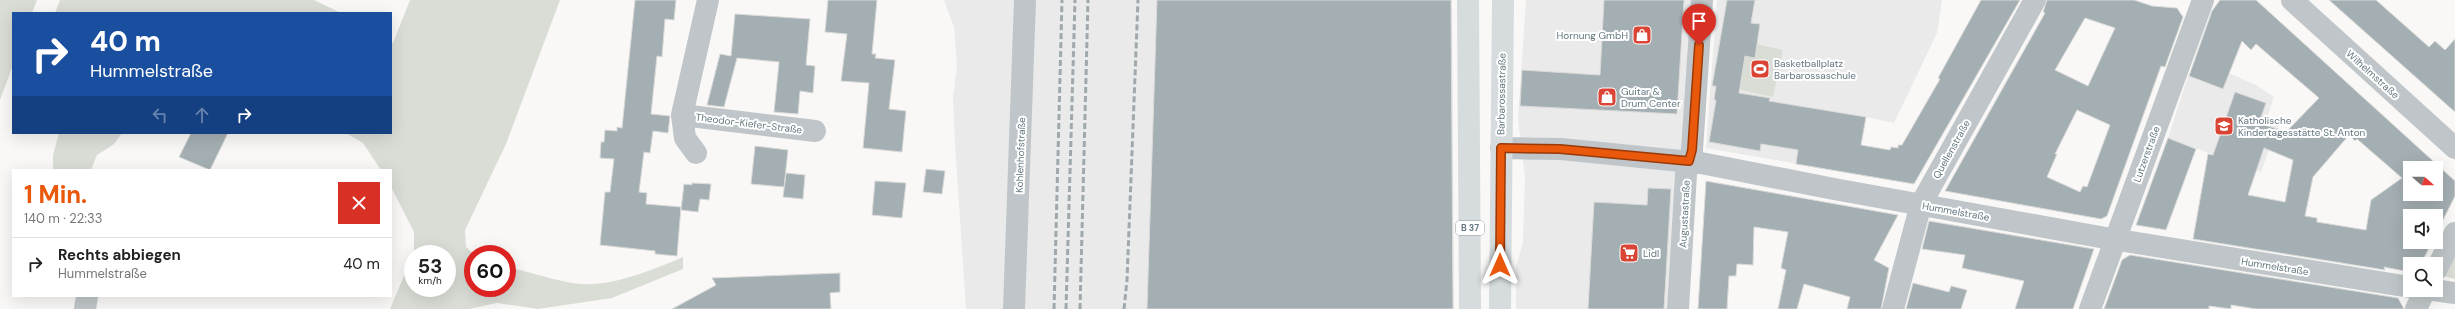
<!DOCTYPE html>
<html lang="de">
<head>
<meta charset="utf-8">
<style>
	:root { --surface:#fff; --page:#f6f6f6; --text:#222; --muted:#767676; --line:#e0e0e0; --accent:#ea580c }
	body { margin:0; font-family:"DM Sans",sans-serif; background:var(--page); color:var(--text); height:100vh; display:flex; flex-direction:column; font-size:15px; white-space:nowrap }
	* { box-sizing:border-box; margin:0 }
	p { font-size:13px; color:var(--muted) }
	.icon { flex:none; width:22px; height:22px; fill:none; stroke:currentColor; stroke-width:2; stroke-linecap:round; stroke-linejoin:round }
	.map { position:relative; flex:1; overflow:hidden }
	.drawer { position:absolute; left:12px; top:169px; width:380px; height:128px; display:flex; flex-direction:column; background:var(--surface); border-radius:0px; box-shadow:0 4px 16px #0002 }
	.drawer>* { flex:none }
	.top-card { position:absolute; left:12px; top:12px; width:380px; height:122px; border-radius:0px; box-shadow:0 4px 16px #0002; background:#1a4fa0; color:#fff; overflow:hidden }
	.needle { width:26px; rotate:110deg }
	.fabs { position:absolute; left:2403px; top:161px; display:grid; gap:8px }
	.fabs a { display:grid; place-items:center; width:40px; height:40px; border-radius:0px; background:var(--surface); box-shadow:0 4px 16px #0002; font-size:20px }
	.speed { position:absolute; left:404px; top:245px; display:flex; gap:8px; font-size:20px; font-weight:700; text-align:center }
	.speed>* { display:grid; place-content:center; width:52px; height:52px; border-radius:50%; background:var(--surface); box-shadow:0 4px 16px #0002; line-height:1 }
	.speed small { font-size:10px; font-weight:400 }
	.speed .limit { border:6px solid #d22; background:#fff; color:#111 }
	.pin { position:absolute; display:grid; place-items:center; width:34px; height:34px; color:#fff; margin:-41px -17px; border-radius:50% 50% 50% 0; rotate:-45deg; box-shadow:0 0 4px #0007 }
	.pin .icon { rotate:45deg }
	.me { position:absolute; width:44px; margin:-22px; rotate:0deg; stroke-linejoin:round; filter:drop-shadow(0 0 3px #0008) }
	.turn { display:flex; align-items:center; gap:14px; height:84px; padding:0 12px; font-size:18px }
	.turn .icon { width:52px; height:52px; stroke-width:2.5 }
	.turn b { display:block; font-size:28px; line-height:34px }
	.lanes { display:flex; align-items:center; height:38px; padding:0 12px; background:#0003; justify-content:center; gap:20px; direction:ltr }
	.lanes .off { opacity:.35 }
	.round { display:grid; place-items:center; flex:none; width:42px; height:42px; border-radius:0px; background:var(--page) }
	.head { display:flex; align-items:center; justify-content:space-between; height:68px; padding:0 12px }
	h1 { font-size:24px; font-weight:700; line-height:30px; color:var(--accent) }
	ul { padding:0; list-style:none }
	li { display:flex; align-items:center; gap:12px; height:52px; padding:0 12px; border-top:1px solid var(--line) }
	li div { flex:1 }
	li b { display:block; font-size:15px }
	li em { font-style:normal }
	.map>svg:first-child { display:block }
	.built { fill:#e9eae9 }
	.green { fill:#d9ddd6; fill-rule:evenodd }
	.building { fill:#a4afb3; stroke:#dadad8; fill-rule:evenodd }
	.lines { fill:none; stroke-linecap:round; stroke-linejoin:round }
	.street { stroke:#bfc5c8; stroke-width:22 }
	.primary { stroke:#d6dbde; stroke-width:22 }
	.rail { stroke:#9fa8ac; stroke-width:3; stroke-dasharray:6 3; stroke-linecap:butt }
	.route-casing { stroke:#983908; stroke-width:10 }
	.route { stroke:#ea580c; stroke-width:7 }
	.labels { text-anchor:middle; stroke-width:4; stroke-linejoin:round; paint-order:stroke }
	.shield { fill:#fff; stroke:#93a0a6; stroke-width:1 }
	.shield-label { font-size:9px; font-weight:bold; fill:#657880 }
	.poi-label { font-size:10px; fill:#657880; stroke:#fff; text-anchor:start }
	.street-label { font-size:10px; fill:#657880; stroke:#fff }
</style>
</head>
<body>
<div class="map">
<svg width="2455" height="309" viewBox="0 0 2455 309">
	<rect width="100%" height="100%" fill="#f9f8f6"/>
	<!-- built -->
	<path class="built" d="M944,0H1452L1454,309H966L955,144L953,97L957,66L954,27Z
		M1526,0H1695L1689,124L1675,176L1667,309H1516V267L1523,242L1525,177L1518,119Z
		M1717,0H1942L1937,33L1894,123L1866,117L1856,174L1706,148Z
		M2226,72L2256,85L2274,97L2267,118L2285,134L2269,150L2261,172L2168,138L2188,76L2220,88Z"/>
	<!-- green -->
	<path class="green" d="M0,0H37L32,13H13V65L0,100Z
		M60,0H314L341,13H55Z
		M410,0H560L506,144L465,230L466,247L474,254L473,288H507V267C528,271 562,283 582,284C614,286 655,269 683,257V269L612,298L538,309L497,303L469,309H390L414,252V232L391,187V170H381L363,143L346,133H391V43H393ZM413,254H447V288H413Z
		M1747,42L1783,50L1773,97L1736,89Z
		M59,133H122L114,144L97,155L91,170H53V155Z
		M2455,254V279L2443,276Z"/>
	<!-- building -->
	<path class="building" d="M635,0H676L674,20L665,19L662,57L657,56L651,114L670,116L668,133L653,131L650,153L644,152L639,192L647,193L646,204L681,207L677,256L655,254V251L600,245L605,192H610L614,159L600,158L601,142H604L605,130L617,131V127L622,128Z
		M828,0H877L872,54H876L875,58L895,60L889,109L906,111L902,152L863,148L869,83L841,81L847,34L825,32Z
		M1157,0H1451L1453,309H1147Z
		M1604,0H1684L1677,114L1520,106L1522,70L1600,75Z
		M1727,0H1755L1751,23L1760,24L1755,58L1745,56L1739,93L1770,98L1769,101L1866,117L1861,145L1890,150L1891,147L1898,148V145H1902L1940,79L1938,78L1981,0H2020L1914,184L1796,164L1798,150L1761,144L1760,151L1709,142L1716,100H1714L1716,86H1712Z
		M2047,0H2134L2152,6L2177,8L2183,17L2165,67L2161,66L2107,216L2101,219L1945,191L2045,13L2043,12ZM2085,18L2115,28L2088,86L2055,70ZM2077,110L2110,125L2087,187L2083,186L2080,192L2047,177L2057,154H2055Z
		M2220,0H2256L2455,181V196L2436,234V216H2410V242H2432L2421,264H2410V272L2384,267L2385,270L2193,239L2208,154L2213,155L2235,92L2266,103L2259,123L2286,132L2319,98L2256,44L2251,50L2242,41L2223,89L2189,76L2212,11ZM2349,135L2355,141L2357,139L2402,178L2371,200L2366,230L2317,222V218L2305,216L2313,177ZM2264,148L2293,160L2285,202L2248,195ZM2410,168H2436V194H2410Z
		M2329,0H2376L2429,47L2435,41L2445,50L2455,39V112Z
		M735,14L810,19L806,65L815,66L813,93L800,91L798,114L774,112L779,62L737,58L724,107L707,105L720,54L731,56Z
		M191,133H228L210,170L179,157Z
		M2168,138L2196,149L2166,230L2136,225Z
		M755,146L788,150L784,187L751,184Z
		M926,169L945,171L942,194L923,192Z
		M786,173L805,175L803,199L783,197Z
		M875,181L906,183L902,218L872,215Z
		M1706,181L1898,215L1874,260L1889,268L1881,309H1847L1850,297L1804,284L1797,309H1778L1786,270L1781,268L1788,232L1754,227L1753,265L1737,264L1736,276H1729L1727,309H1698Z
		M692,183L711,184L709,200L700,199L698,212L681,210L684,184L692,185Z
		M1648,188L1671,189L1664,309H1588L1594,202L1647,205Z
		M1929,221L2094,249L2073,309H2015L2024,281L1962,268L1965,255L1922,249Z
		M2130,255L2398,298L2404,309H2256L2231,305V309L2209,306V309H2104L2122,260Z
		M840,273V292L830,293L831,309H672L716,285L712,278Z
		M1913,283L1949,292L1951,286L1967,290L1961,309H1906Z"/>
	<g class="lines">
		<!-- street -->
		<path class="street" d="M2292,0L2455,148
			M682,115L815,131
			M1501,148L1561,149L1701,163L1834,189L2100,237L2410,287
			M696,153L685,138L682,115L708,0
			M2436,270L2455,233
			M2434,290L2455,293
			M85,309L87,296
			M1014,309L1025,0
			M1678,309L1686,174L1692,150L1702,0
			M1893,309L1921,204L2035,0
			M2090,309L2203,0
			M2416,309L2425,290"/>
		<!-- primary -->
		<path class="primary" d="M1468,0L1470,309
			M1500,309L1503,0"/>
		<!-- rail -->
		<path class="rail" d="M1054,309L1062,0
			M1066,309L1075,0
			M1080,309L1088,0
			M1124,309L1127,280L1138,0"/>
	</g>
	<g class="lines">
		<defs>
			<path id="route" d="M1500,265L1501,148L1560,149L1689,161L1692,150L1699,45"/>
		</defs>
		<!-- route casing -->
		<use href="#route" class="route-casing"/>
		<!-- route -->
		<use href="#route" class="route"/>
	</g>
	<!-- icons -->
	<defs>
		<symbol id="shop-square" viewBox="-11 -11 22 22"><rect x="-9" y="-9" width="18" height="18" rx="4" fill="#da4435" stroke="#fff"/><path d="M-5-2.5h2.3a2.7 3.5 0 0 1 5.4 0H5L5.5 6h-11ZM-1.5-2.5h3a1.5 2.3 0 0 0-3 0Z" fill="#fff"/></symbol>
		<symbol id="stadium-square" viewBox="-11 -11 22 22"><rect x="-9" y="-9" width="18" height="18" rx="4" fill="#da4435" stroke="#fff"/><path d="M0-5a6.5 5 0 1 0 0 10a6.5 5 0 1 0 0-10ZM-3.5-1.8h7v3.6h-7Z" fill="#fff"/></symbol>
		<symbol id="school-square" viewBox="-11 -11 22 22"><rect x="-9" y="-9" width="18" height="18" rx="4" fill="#da4435" stroke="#fff"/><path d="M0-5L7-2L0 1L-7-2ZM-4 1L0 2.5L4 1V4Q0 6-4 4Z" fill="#fff"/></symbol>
		<symbol id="supermarket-square" viewBox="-11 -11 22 22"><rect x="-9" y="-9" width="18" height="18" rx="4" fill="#da4435" stroke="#fff"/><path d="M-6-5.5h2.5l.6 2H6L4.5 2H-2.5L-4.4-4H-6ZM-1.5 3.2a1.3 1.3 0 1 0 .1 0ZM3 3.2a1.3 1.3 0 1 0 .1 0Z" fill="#fff"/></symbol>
	</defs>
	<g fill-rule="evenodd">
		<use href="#shop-square" x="1631" y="24" width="22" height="22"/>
		<use href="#stadium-square" x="1749" y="58" width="22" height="22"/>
		<use href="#shop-square" x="1596" y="86" width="22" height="22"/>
		<use href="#school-square" x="2213" y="115" width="22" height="22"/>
		<use href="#supermarket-square" x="1618" y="242" width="22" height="22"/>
	</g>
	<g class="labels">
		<!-- shield labels -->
		<rect class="shield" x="1456" y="221" width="28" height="14" rx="3"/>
		<g class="shield-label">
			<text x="1470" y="231">B 37</text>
		</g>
		<!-- poi labels -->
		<g class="poi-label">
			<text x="1628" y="39" text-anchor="end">Hornung GmbH</text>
			<text x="1774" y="67">Basketballplatz<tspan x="1774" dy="12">Barbarossaschule</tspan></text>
			<text x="1621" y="95">Guitar &amp;<tspan x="1621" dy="12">Drum Center</tspan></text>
			<text x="2238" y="124">Katholische<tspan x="2238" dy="12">Kindertagesstätte St. Anton</tspan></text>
			<text x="1643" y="257">Lidl</text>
		</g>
		<!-- street labels -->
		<g class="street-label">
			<text transform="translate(2373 74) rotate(42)" y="4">Wilhelmstraße</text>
			<text transform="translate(1501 94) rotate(-89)" y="4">Barbarossastraße</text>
			<text transform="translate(749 123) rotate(7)" y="4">Theodor-Kiefer-Straße</text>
			<text transform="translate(1951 149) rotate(-61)" y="4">Quellenstraße</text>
			<text transform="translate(2146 154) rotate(-70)" y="4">Lutzerstraße</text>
			<text transform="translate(1020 155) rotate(-88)" y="4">Kohlenhofstraße</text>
			<text transform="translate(1956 211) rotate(10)" y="4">Hummelstraße</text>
			<text transform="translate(1684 214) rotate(-87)" y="4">Augustastraße</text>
			<text transform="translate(2275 266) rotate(9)" y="4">Hummelstraße</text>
		</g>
	</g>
</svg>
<div class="fabs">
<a><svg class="needle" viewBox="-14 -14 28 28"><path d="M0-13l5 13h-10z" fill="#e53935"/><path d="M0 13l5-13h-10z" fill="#767676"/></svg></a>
<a><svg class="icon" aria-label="sound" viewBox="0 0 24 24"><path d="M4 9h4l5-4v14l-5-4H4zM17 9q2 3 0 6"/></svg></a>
<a><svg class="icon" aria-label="search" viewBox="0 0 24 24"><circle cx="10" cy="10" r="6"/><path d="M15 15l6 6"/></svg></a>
</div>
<div class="speed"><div>53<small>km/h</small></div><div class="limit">60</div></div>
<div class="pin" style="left:1699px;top:45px;background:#d93025"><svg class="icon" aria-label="arrive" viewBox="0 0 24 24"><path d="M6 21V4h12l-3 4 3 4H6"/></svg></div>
<svg class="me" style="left:1500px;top:265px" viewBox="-20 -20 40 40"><path d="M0-17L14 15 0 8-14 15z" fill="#ea580c" stroke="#fff" stroke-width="4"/></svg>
<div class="top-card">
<div class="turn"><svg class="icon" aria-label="right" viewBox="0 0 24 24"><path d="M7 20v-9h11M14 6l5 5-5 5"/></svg><div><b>40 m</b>Hummelstraße</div></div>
<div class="lanes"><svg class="icon off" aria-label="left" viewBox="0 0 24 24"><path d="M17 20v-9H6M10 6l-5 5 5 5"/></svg><svg class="icon off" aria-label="ahead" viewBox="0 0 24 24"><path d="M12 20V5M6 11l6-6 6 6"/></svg><svg class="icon" aria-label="right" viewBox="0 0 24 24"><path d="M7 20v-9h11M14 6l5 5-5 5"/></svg></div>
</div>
<section class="drawer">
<div class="head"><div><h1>1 Min.</h1><p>140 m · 22:33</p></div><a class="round" style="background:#d93025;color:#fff"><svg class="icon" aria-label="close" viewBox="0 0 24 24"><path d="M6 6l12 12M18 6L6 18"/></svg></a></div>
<ul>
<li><svg class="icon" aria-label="right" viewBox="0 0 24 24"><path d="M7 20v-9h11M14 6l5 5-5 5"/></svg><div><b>Rechts abbiegen</b><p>Hummelstraße</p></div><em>40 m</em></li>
</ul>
</section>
</div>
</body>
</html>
